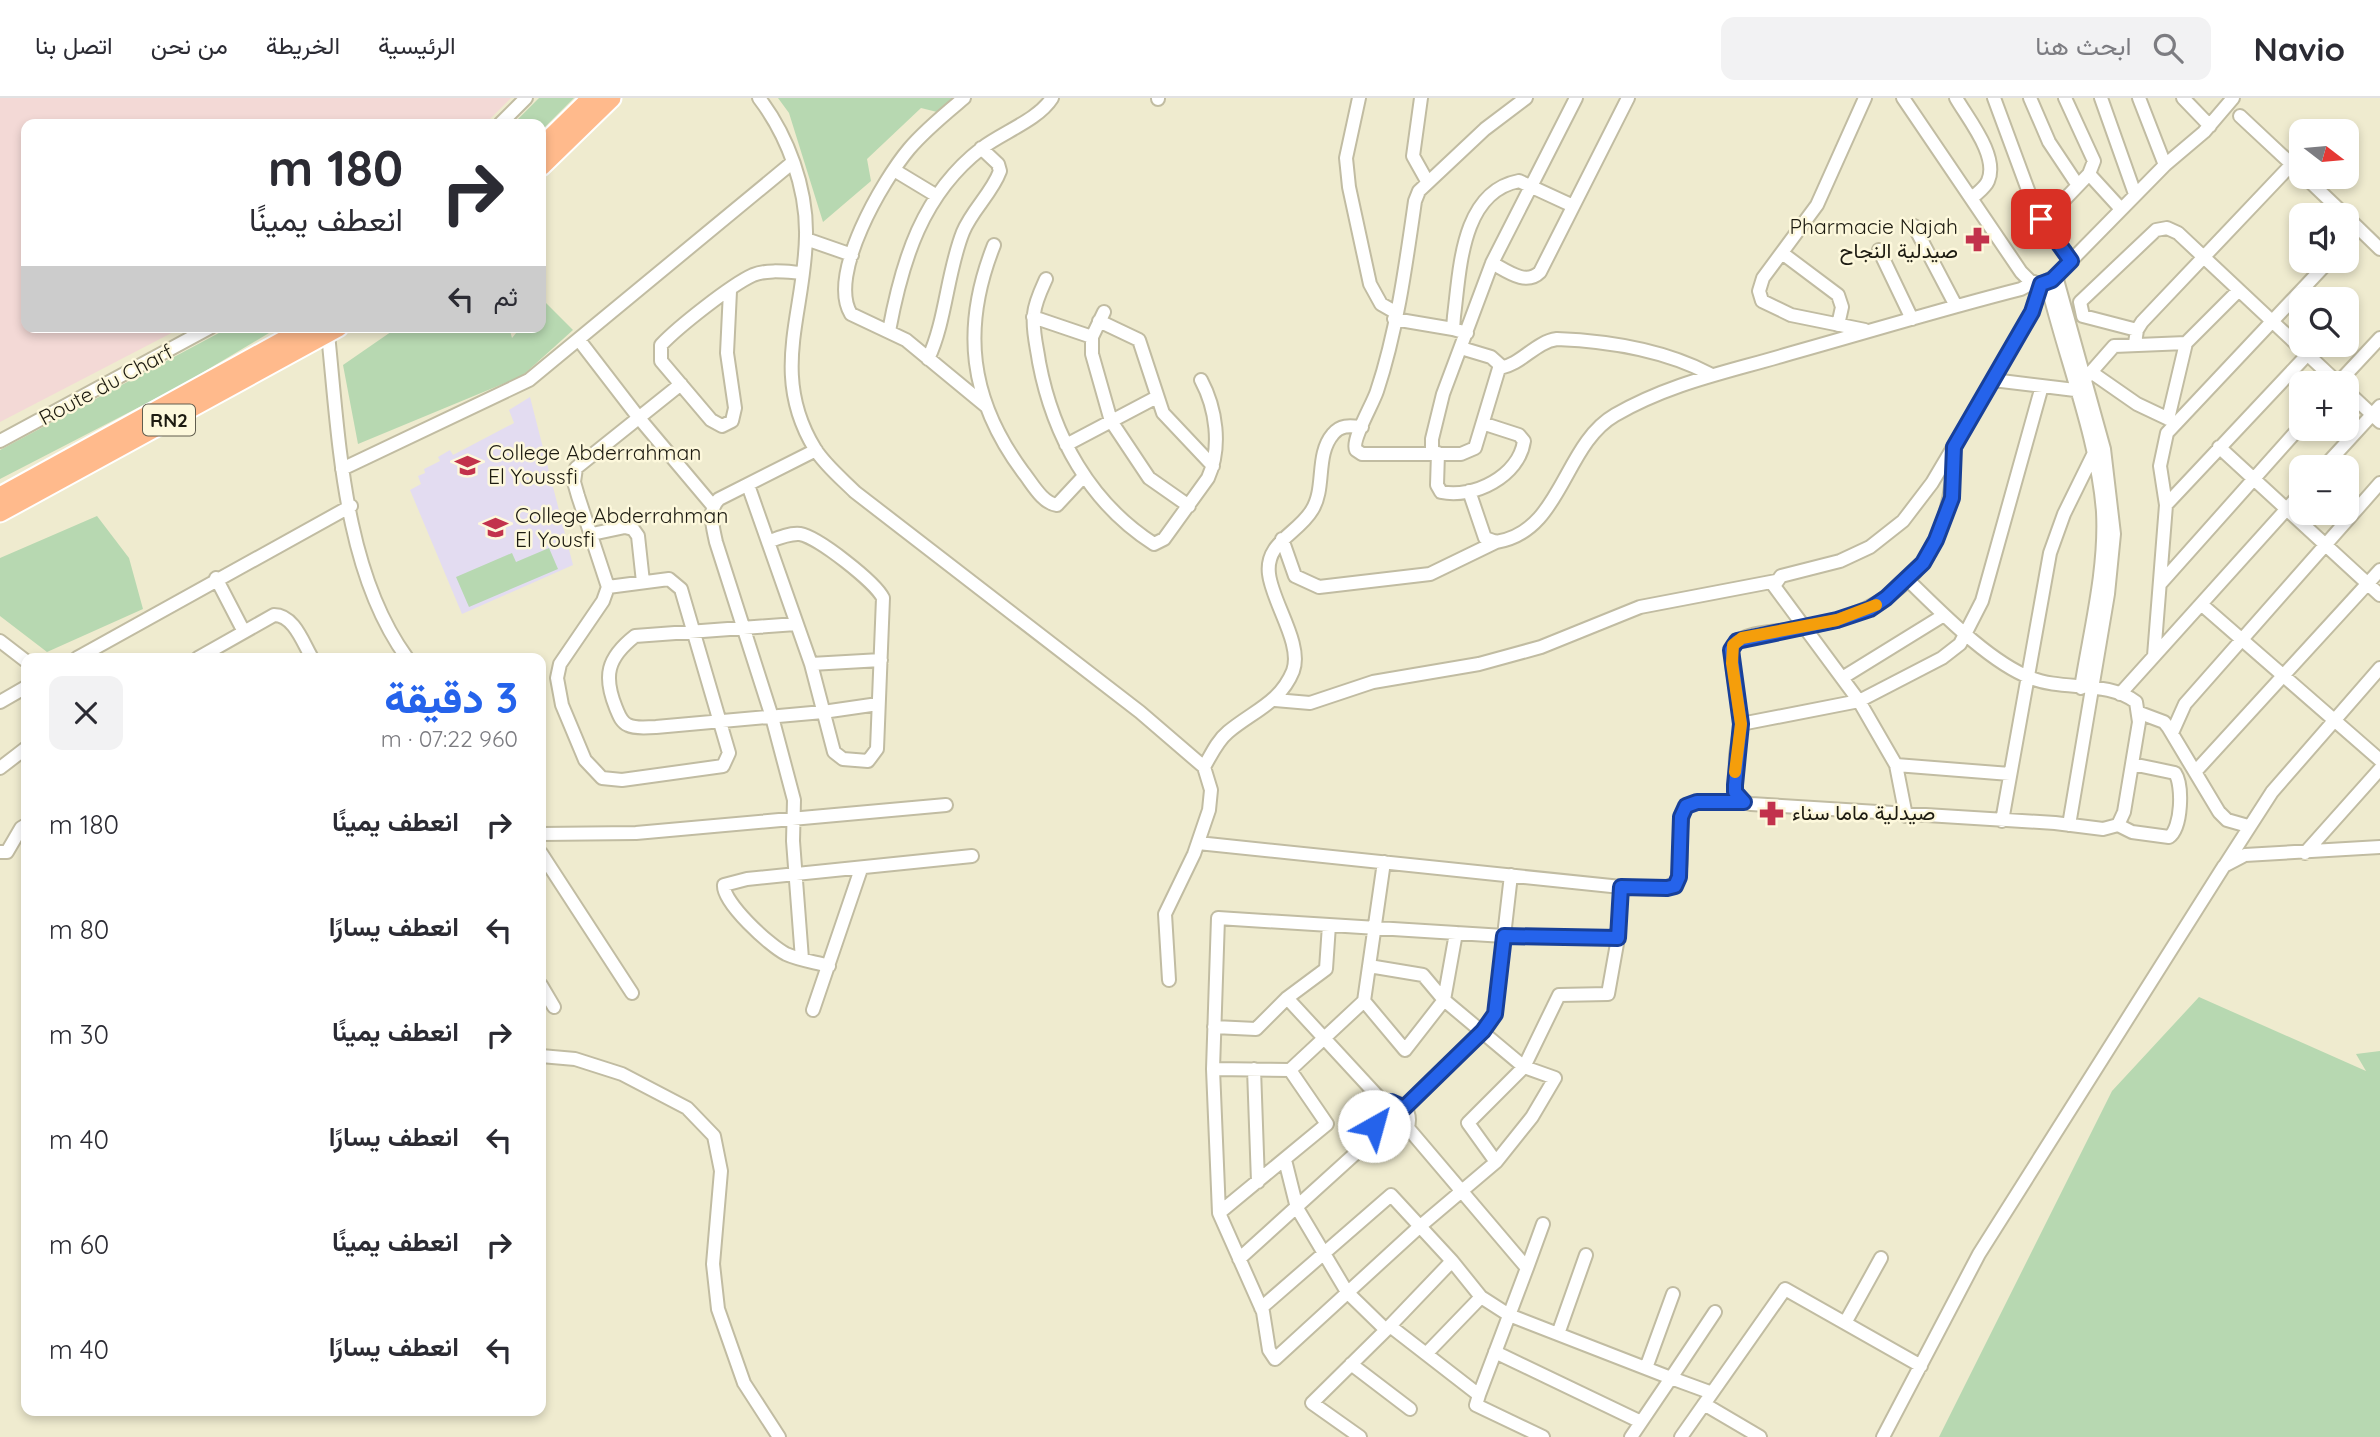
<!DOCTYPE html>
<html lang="ar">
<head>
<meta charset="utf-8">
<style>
	:root { --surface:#fff; --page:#f2f2f3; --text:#2b2b33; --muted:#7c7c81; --line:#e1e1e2; --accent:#2563eb }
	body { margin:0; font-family:Quicksand,Vazirmatn,sans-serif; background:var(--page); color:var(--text); direction:rtl; height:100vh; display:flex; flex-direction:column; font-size:26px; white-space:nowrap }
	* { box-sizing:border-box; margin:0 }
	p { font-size:23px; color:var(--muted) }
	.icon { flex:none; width:38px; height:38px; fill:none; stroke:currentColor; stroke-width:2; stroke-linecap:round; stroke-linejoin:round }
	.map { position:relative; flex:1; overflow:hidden; direction:ltr }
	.sheet { position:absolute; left:21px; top:555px; width:525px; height:763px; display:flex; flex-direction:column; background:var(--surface); border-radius:14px; box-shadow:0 4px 10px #0003; direction:rtl }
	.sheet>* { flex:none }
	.guide { position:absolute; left:21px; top:21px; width:525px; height:214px; border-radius:14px; box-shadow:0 4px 10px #0003; direction:rtl; background:#fff; color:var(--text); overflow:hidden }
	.needle { width:46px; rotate:106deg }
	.fabs { position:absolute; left:2289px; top:21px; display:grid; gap:14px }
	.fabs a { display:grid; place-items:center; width:70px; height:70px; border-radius:14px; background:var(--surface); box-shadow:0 4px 10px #0003; font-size:35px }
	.pin { position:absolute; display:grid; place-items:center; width:60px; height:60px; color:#fff; margin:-30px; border-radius:14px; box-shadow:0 4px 10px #0006 }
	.me { position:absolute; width:77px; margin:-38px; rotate:38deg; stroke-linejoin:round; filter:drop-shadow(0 0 5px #0008) }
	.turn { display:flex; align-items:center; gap:24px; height:147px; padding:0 28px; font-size:32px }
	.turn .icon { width:91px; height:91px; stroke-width:2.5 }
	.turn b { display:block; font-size:49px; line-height:60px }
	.then { display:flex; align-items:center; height:66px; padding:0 28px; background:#0003; gap:14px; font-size:26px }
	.round { display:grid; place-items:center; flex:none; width:74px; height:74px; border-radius:14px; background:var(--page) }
	.overview { display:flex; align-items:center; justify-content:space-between; height:119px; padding:0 28px }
	h1 { font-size:42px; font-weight:800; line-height:52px; color:var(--accent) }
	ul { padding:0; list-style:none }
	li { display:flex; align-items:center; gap:21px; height:105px; padding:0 28px }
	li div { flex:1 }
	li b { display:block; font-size:26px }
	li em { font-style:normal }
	header { display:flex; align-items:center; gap:42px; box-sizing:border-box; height:98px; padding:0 35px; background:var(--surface); border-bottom:2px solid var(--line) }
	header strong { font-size:33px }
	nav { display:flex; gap:38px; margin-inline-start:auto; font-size:24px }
	.search { width:490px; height:63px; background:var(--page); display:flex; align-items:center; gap:18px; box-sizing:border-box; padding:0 24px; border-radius:14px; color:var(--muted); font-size:26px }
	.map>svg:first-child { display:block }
	.industrial { fill:#f3d9d6 }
	.education { fill:#e3dcf1 }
	.green { fill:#b7d8b1 }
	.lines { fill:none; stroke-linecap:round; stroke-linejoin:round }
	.minor-casing { stroke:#c1bca2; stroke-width:16 }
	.highway-casing { stroke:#fff; stroke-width:23 }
	.minor { stroke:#fff; stroke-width:12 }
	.highway { stroke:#ffba8c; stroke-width:19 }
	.route-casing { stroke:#184099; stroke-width:18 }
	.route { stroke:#2563eb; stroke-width:12 }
	.slow { stroke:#f59e0b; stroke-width:12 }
	.labels { text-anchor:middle; stroke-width:5; stroke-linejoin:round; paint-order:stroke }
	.shield { fill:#fdf8dc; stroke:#605d4e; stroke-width:2 }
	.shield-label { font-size:19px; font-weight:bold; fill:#1d1b11 }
	.poi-label { font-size:21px; fill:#1d1b11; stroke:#fdf8dc; text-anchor:start }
	.street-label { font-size:21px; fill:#1d1b11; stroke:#fdf8dc }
</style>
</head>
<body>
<header>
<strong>Navio</strong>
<div class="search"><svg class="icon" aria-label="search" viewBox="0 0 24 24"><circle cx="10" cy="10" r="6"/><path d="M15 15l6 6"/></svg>ابحث هنا</div>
<nav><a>الرئيسية</a><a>الخريطة</a><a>من نحن</a><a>اتصل بنا</a></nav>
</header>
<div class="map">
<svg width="2380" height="1339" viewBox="0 0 2380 1339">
	<rect width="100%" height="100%" fill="#efebcf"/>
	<!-- industrial -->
	<path class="industrial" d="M0,0H511L485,26H26V229H183L0,324Z"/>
	<!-- education -->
	<path class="education" d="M530,299L573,467L462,516L410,392L421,386L418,378L425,375L424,371L440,363L438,359L450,352L453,357L514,325L509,312Z"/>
	<!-- green -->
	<path class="green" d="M539,0H574L541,33V26H513Z
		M778,0H953L937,14L921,10L867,61L871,83L823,124L789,15Z
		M543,202L573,232L522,278L358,346L343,267L398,229H509L512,240L521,229H541Z
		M230,229H279L180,288L0,381V352Z
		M97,418L129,460L143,511L47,554L0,518V460Z
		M549,450L558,471L469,509L456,479L512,455L516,464Z
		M2199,899L2366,973L2356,956L2380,953V1339H1939L2112,993Z"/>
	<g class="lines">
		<defs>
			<path id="minor" d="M759,0C788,38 807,90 806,138C805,215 769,276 815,351C825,367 842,381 855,394L1140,614L1204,669L1211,692L1209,712L1194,756L1165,816L1169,882
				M964,0C945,16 925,32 909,51C883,82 827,177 851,216L906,242L986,308
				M1158,0V1
				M1359,0L1346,60L1349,89L1370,186L1381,206L1395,214
				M1421,0L1413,58L1427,83
				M1865,0L1817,107L1763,180L1759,193L1762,203L1791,217L1865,232
				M1903,0L2021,174L2030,183L2041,186L2056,178L2165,67L2204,34L2233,0
				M1956,0C1968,21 1999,58 1988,83C1985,90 1977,95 1972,100
				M1994,0L2035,111L2044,123
				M2030,0L2049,44L2077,86
				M2065,0L2094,63L2089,76
				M2101,0L2135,96
				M2139,0L2165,67
				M2183,0L2210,28
				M2240,18L2301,75
				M500,26L526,0
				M894,72L937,98
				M2305,79L2345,117
				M2347,119L2380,151
				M1914,128L1956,208
				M806,141L852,157
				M2347,143L2358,130
				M994,147C961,230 969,301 1023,374C1032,385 1042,405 1057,407L1084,378
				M1879,152L1912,221
				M1782,155L1838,197L1842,209L1838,227
				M2072,163L2044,123L2089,76L2121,111
				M1492,165C1507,173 1526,188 1540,174L1628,0
				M2056,178L2104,351L2114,436L2108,496L2069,727
				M1046,181C1041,192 1035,204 1034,216C1032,232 1037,249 1039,264C1053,338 1090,405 1154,446L1164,441L1208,380C1222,349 1216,310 1201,282
				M2047,185C2064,257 2098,342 2103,414C2106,472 2090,533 2081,590
				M730,193L727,255L735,310L732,323L722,328L711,322L661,263V247C678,229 731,187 753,177C768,171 787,174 803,175
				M1104,214L1092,239V256L1111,323L1149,380L1189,408
				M1033,219L1092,239
				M1394,221L1453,231
				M1099,223L1139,242L1163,315L1213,368
				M2137,232L2083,218L2080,204L2156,132L2167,130L2178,135L2338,285
				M889,233C902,163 922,96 982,50C1003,34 1038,22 1052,0
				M1467,235L1453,231L1454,218C1460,172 1461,94 1519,83L1571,107
				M328,236C339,341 343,472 407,560
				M579,242L639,320L713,408
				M2135,245L2137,232L2142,224L2292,66
				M1461,250L1491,259L1500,267L1475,350L1461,356H1362L1356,352C1351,342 1373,306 1377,293C1397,233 1406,166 1415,103L1419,93L1485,31L1526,0
				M928,261C946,223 947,174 963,134C972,112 992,95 1000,73L998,66L981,50
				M1500,270C1522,266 1535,244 1557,241C1608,243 1664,252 1710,276
				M2091,274L2137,306L2175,324
				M2085,281L2114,248L2186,245
				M1993,282L2075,292
				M2338,285L2380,240
				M2347,293L2380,324
				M2168,321L2186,245L2238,193
				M0,343L211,229
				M1066,347L1157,299
				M2219,349L2380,497
				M1432,355V341L1443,296L1492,165L1576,0
				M1438,355L1437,387L1441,394C1474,401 1519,378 1524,343L1519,337L1485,326
				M2324,369L2380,308
				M342,371L529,282L793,64
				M748,387L811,566L834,654L843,661L868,663L877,651L883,500C875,484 818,439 800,436C789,435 778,440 768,444
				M1469,393L1485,440L1496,444C1562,434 1563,347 1615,317C1671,285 1724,275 1785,257C1864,235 1942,211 2021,191L2034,184
				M2166,407L2160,368L2167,335L2329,163
				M592,436L625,429L633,431L638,438L643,484
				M1282,441L1295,478L1319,489L1430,476L1496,444
				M216,480L243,532
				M1908,482C1940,513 1989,564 2031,580C2063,593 2108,582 2136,604L2139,624L2124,714L2118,727L2103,731L2055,725L1751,706L1743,704L1735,694L1736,657L1741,626L1859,603L1942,560L1960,546L1982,503L2042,288
				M2161,485L2301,328
				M608,489L669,481L681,491L729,655L723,668L622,682L602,680L585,662L562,607L557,580L560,566L603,503L608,489L578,398L574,384L576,370L681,286
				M2201,506L2380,662
				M796,526L635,538C607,560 603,578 616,610C619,617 621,624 628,627C636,631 647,629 656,629L823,614L878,606
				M0,543L26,563
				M2154,558L2166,407L2307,257
				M77,560L351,408
				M198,560L274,517C294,517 303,545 312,560
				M811,566L881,562
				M1842,580L1944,517
				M2120,596L2301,395
				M1275,602L1310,605L1373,584L1479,566L1541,549L1640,509L1776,483
				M0,604L26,589
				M2140,615L2164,624L2168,629L2219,714L2227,722L2248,728
				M1741,626L1732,565L1733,547C1746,533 1777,534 1795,531C1903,515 1953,458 1954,349
				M2172,635L2185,606L2380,385
				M1896,667L2010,676
				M1204,669C1211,657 1217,643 1228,634C1253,613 1280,605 1293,573C1303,546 1272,504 1269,476C1265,444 1298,436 1312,412C1326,390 1315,357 1333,336C1341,326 1351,328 1362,329
				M0,670L26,650
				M2195,674L2380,472
				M1906,718L1896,667L1859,603L1774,488L1781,478L1840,463L1870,449L1903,423L1932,385L1993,282L2032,214L2041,186
				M2002,723L2050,455L2064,416L2093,357
				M2118,727L2132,734L2169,739C2182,730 2183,687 2175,675L2132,666
				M541,736L636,735L946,707
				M1198,745L1621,789L1667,790L1675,788C1687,763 1675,733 1686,708L1697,704H1743
				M0,754H7L21,730L26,727
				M541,755L632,895
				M2305,755L2380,671
				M2225,767L2272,694L2380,570
				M802,861L793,743L794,702L772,619L716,444C713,429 707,412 719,401L816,352
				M829,868C815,864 799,862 786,856C770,848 722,804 724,787L747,781L972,758
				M1369,868L1423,877L1444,902L1524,969L1555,980L1532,1019L1496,1064L1418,1130L1275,1261L1269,1252L1263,1214L1219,1115L1213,971L1218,820L1504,838L1618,840L1621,789
				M541,887L554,909
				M1287,900L1384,1005
				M1364,903L1405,952L1444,902L1456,835
				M813,912L861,771
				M1214,929L1256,931L1287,900L1326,871L1329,827
				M541,958L575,961L622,976L687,1010L714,1038L721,1073L713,1166L718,1211L744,1285L779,1339
				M1213,971L1290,972L1364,903L1384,764
				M1254,971L1258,1084
				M1373 1022a18 18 0 1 1 36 0a18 18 0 1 1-36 0Z
				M1404,1010L1483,933L1495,916L1511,777
				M1496,1064L1468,1025L1524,969L1559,897L1608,896L1618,840
				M1219,1115L1327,1026L1290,972
				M1239,1161L1378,1035
				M1527,1170L1543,1126
				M1481,1199L1509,1217L1671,1280L1631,1339
				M1261,1210L1391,1097L1452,1163L1386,1232L1347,1194L1297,1110L1285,1062
				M1845,1225L1881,1160
				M1390,1228L1479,1297L1527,1170L1408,1030
				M1558,1236L1586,1157
				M1495,1254L1641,1324
				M1426,1256L1481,1199L1452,1163
				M1351,1266L1410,1311
				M1646,1270L1673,1196
				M1712,1295L1671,1280L1715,1214
				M1479,1297L1476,1307L1543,1339
				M1704,1306L1760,1339
				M1360,1339L1312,1305L1386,1232
				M1681,1339L1785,1191L1921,1268
				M1883,1339L1979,1156L2224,768L2245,757L2380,749"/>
			<path id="highway" d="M545,46L592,0
				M541,68L611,0
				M0,399L309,229
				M0,414L338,229"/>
		</defs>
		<!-- minor casing -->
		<use href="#minor" class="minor-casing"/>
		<!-- highway casing -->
		<use href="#highway" class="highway-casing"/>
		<!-- minor -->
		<use href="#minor" class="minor"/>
		<!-- highway -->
		<use href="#highway" class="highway"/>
	</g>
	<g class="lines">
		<defs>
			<path id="route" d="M1374,1028L1377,1011L1391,1004L1404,1010L1483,933L1495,916L1504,838L1618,840L1621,789L1667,790L1675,788L1679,779L1681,719L1686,708L1697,704H1744L1735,694V687L1741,626L1731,552L1737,543L1837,522L1870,511L1886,500L1923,465L1936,442L1952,400L1954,349L2032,214L2041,186L2052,182L2071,163L2041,121"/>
		</defs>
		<!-- route casing -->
		<use href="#route" class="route-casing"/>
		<!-- route -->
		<use href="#route" class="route"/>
		<!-- slow -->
		<path class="slow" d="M1735,674L1741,626L1732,565L1733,547L1742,540L1837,522L1876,507"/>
	</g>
	<!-- icons -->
	<defs>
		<symbol id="pharmacy-bare" viewBox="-9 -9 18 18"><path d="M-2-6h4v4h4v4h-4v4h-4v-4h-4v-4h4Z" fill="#c2324c" stroke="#fdf8dc" stroke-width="2.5" paint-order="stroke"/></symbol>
		<symbol id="school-bare" viewBox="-9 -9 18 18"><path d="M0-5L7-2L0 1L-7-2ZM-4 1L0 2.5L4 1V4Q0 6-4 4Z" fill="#c2324c" stroke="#fdf8dc" stroke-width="2.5" paint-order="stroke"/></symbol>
	</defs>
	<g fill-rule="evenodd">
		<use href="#pharmacy-bare" x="1960" y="124" width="35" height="35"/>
		<use href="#school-bare" x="450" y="350" width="35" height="35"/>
		<use href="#school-bare" x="478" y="412" width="35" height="35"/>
		<use href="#pharmacy-bare" x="1754" y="698" width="35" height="35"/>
	</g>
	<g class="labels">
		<!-- shield labels -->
		<rect class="shield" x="143" y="306.5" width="52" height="31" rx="5"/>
		<g class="shield-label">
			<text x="169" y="329">RN2</text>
		</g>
		<!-- poi labels -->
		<g class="poi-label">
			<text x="1958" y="136" text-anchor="end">Pharmacie Najah<tspan x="1958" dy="24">صيدلية النجاح</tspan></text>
			<text x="488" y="362">College Abderrahman<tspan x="488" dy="24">El Youssfi</tspan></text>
			<text x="515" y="425">College Abderrahman<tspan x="515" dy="24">El Yousfi</tspan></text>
			<text x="1792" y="722">صيدلية ماما سناء</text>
		</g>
		<!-- street labels -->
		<g class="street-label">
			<text transform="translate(106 287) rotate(-28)" y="7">Route du Charf</text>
		</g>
	</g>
</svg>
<div class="fabs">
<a><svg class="needle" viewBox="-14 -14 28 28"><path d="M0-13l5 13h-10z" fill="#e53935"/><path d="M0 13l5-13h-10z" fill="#7c7c81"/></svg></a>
<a><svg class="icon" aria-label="sound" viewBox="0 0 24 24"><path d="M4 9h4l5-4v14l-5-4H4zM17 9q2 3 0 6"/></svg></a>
<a><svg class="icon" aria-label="search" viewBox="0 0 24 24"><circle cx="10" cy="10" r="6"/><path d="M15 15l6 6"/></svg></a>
<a>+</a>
<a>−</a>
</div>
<div class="pin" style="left:2041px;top:121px;background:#d93025"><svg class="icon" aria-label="arrive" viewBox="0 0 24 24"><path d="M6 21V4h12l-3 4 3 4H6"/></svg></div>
<svg class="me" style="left:1374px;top:1028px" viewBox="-20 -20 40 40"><circle r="19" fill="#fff"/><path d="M0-13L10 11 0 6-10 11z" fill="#2563eb"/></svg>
<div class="guide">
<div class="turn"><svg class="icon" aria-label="right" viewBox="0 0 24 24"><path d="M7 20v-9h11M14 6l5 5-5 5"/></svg><div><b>180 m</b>انعطف يمينًا</div></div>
<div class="then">ثم<svg class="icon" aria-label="left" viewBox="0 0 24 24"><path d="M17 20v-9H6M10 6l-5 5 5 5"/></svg></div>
</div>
<section class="sheet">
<div class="overview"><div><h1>3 دقيقة</h1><p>960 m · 07:22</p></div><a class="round"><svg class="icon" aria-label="close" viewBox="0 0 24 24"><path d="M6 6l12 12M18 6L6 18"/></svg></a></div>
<ul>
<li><svg class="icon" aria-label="right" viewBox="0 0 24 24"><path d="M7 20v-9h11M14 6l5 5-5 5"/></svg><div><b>انعطف يمينًا</b></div><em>180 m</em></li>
<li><svg class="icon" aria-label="left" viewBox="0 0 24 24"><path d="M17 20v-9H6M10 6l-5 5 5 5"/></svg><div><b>انعطف يسارًا</b></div><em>80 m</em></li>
<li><svg class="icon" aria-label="right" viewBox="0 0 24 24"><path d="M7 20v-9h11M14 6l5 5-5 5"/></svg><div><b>انعطف يمينًا</b></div><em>30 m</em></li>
<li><svg class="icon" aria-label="left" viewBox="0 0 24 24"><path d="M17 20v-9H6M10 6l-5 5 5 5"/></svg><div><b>انعطف يسارًا</b></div><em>40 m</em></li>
<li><svg class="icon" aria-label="right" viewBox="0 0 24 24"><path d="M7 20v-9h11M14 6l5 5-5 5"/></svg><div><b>انعطف يمينًا</b></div><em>60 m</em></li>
<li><svg class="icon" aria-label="left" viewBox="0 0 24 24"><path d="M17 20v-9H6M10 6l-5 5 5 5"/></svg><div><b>انعطف يسارًا</b></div><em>40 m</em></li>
</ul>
</section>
</div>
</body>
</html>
